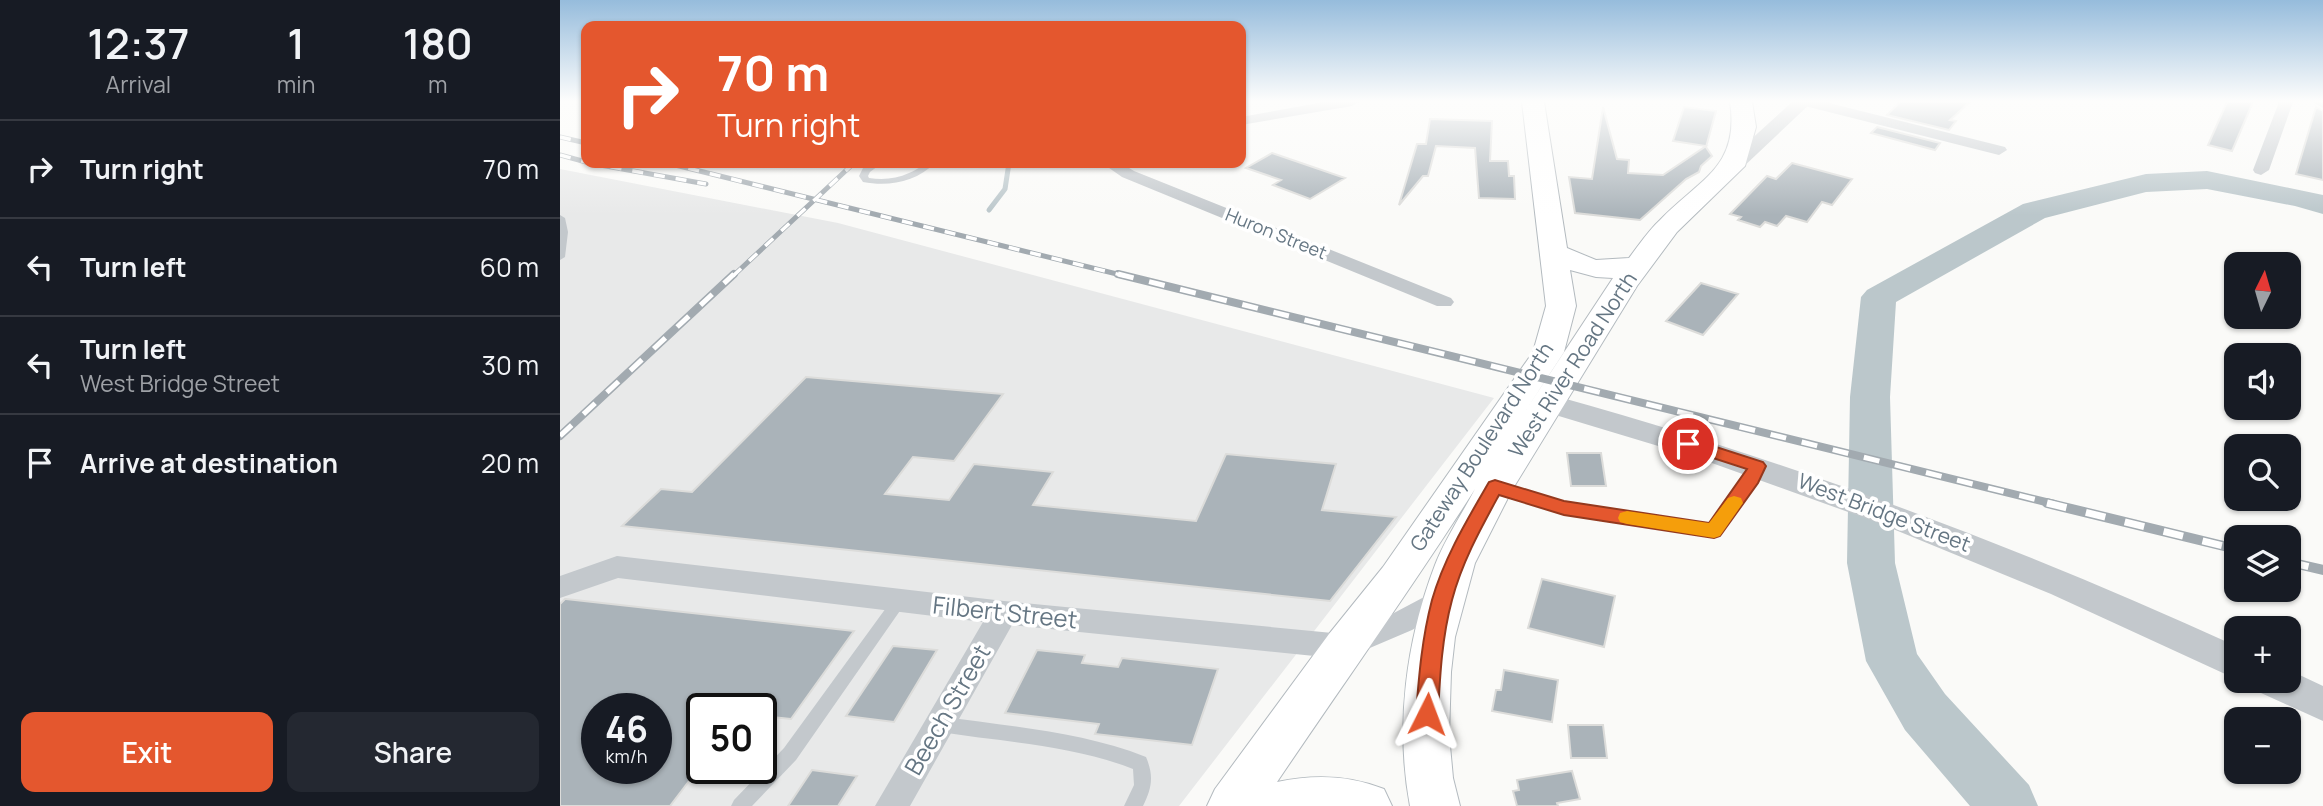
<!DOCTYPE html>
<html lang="en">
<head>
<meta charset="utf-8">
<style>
	:root { --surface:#171b24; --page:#242831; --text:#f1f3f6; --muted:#9ea1a6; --line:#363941; --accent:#e4572e }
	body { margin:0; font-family:Manrope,sans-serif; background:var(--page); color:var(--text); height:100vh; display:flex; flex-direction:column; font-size:26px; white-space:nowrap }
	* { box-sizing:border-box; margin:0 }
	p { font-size:23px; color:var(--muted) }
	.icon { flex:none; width:38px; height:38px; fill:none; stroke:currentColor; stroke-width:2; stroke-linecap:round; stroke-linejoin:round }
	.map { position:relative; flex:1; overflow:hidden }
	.details { display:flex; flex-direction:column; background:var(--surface); width:560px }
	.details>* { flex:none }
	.top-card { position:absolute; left:21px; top:21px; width:665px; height:147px; border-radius:14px; box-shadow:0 2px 5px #0004; background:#e4572e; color:#fff; overflow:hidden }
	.needle { width:46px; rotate:5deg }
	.controls { position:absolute; left:1664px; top:252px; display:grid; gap:14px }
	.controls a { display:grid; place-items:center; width:77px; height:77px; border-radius:14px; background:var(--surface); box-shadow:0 2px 5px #0004; font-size:35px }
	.speed { position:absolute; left:21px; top:693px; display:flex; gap:14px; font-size:35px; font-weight:700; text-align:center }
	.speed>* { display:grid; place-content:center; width:91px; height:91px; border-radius:50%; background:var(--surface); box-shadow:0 2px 5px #0004; line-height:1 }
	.speed small { font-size:18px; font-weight:400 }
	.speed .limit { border:4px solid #111; border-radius:10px; background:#fff; color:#111 }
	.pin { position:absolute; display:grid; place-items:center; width:60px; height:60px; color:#fff; margin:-30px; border:4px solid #fff; border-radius:50%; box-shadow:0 2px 7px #0007 }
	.me { position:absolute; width:77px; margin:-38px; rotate:3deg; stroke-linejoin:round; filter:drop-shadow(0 0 5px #0008) }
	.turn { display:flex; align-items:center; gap:24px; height:147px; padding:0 21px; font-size:32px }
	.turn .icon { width:91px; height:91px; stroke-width:2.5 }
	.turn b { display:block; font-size:49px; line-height:60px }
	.eta { display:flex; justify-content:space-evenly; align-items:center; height:119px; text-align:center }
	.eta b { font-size:42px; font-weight:600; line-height:49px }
	.cta { display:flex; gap:14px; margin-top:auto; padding:14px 21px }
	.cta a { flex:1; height:80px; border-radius:14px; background:var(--accent); color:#fff; font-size:28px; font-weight:600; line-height:80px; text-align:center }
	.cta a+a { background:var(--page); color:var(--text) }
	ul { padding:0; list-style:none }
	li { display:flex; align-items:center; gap:21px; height:98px; padding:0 21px; border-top:2px solid var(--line) }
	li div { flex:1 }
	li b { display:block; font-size:26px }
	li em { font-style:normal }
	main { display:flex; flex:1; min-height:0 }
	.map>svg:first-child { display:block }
	.built { fill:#e8e9e9; fill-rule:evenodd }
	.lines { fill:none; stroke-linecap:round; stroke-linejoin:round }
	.stream { stroke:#bbc7cb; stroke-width:5 }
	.river { fill:#bbc7cb; fill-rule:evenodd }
	.building { fill:#aab3b9; stroke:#dcdcda; stroke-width:2; fill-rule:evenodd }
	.secondary-casing { stroke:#b3babf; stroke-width:2 }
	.service { fill:#c3c8cc; fill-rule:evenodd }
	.minor { fill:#c3c8cc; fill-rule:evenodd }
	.tertiary { fill:#c3c8cc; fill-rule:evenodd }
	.secondary { fill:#fff; fill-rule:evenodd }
	.rail-far2-casing { stroke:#a2aab0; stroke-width:5 }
	.rail-far1-casing { stroke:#a2aab0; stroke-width:8 }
	.rail-casing { stroke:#a2aab0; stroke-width:10 }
	.rail-far2 { stroke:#fff; stroke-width:3.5; stroke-dasharray:11; stroke-linecap:butt }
	.rail-far1 { stroke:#fff; stroke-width:5; stroke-dasharray:16; stroke-linecap:butt }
	.rail { stroke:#fff; stroke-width:7; stroke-dasharray:20; stroke-linecap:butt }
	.route { fill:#e4572e; stroke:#94391e; stroke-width:2 }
	.slow { fill:#f59e0b }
	.labels { text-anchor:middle; stroke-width:7; stroke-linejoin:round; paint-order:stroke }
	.far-street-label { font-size:18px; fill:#657683; stroke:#fff }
	.street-label { font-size:21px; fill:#657683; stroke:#fff }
	.near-street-label { font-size:24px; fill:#657683; stroke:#fff }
</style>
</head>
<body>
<main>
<section class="details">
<div class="eta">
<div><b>12:37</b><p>Arrival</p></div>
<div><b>1</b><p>min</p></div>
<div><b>180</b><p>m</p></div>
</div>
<ul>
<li><svg class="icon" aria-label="right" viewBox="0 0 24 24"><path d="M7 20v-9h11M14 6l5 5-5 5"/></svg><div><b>Turn right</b></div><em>70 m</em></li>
<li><svg class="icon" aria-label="left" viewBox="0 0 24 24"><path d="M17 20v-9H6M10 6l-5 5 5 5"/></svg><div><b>Turn left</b></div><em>60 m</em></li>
<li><svg class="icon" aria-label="left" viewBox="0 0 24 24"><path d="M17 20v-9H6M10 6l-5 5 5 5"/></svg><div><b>Turn left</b><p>West Bridge Street</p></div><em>30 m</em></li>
<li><svg class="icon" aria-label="arrive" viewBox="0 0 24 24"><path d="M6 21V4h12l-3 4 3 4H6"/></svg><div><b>Arrive at destination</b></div><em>20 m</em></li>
</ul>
<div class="cta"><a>Exit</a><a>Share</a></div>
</section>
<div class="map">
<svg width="1763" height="806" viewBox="0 0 1763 806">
	<rect width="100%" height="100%" fill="#fafaf8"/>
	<!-- built -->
	<path class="built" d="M0,169L278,223L934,398L619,806H0ZM37,709H96V768H37ZM142,709H201V768H142Z"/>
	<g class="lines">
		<!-- stream -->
		<path class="stream" d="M429,210L445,189L449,163"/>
		<!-- river -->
		<path class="river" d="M1647,171L1763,195V214L1735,206L1647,189L1586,192L1485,218L1336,302L1330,397L1335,563L1357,654L1385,694L1469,785L1478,806H1410L1345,730L1306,661L1287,563L1290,397L1301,297L1307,290L1463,204L1586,174Z"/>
	</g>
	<!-- building -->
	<path class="building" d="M1340,102H1410L1390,120L1396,121L1389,130L1327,115Z
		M1667,102H1693L1672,151L1648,145Z
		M1043,107L1057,159L1069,160L1068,173L1103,175L1146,146L1113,141L1124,107L1156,111L1146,147L1152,156L1141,166L1139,172L1126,179L1080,220L1015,213L1009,177L1032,179Z
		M1756,107L1763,111V180L1736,174Z
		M870,119L932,121L930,161H948L949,176H954L955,199L919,198L915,148L876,146L868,176H863L839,205L857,144H866Z
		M1317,127L1380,143L1375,150L1311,133Z
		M712,153L785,178L750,199L713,185L721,180L686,168Z
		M1232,163L1292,179L1272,205L1262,202L1247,222L1226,216L1217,226L1205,222L1200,227L1178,220L1181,217L1170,214L1207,176L1216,179Z
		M1141,283L1178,294L1143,335L1106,321Z
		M246,377L443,394L394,461L353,457L325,494L389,500L414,464L493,472L473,505L636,521L666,454L776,464L762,510L836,517L770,601L62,526L101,489L132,492Z
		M1007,453H1041L1046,486H1011Z
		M982,579L1055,596L1044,647L968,628Z
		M5,599H6L294,631L231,719L201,716V709H142V764L110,806H0V604ZM37,709H96V768H37Z
		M333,646L377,650L334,722L286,716Z
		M477,650L525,655L522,663L558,667L562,658L658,669L632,745L535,734L539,724L445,713Z
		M944,670L998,680L992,722L932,711L936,690H941Z
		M1008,725H1043L1047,758H1011Z
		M252,770L297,776L278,806H228Z
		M1012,771L1020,799L997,803L998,806H957L953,791L959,790L957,780Z"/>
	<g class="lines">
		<defs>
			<path id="secondary" d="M962,102H984L1007,248L1036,260L1069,258C1079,245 1088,231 1100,220C1139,179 1180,168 1170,102H1192L1196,127L1185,166L1117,232L1077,286L952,490L915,563L895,637L891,672L889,735L893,778L900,806H850C835,726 846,641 875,565C885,539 902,514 915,489C852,588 783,684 717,782C755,774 789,775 824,789L832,806H647L655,789L769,634L823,567L973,352L986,306ZM1010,270L1036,277L1053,278L962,416L1004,352L1016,306Z"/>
		</defs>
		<!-- secondary casing -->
		<use href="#secondary" class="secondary-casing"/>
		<!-- service -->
		<path class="service" d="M312,163H322L310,172L308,176L309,178C323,180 336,179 349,173C359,169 364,163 375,163C356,182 329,187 303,182L299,176L303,168Z
			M0,215L5,218L8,232L5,257L0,260Z
			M1197,461L1202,463L1204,466L1197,482L1159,535L1154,536L1004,513L931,490L929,487L931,484L936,482L1004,503L1151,525L1186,477L1192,463Z
			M339,595L344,597L347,601L344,605L236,760L192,806H171L174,800L224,748L334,597Z
			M380,716C450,727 520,731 586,757C594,776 592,788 583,806H564L574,785L573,769C512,745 444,742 380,732L374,729L372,724L374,719Z"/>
		<!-- minor -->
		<path class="minor" d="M764,102H799L792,106L681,125V117Z
			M1239,102H1265L1445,147L1447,150L1439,155L1241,105Z
			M1719,102H1733L1709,170L1701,175L1695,173L1693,170Z
			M542,163H561L574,171L891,298L894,302L891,306H877L562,177Z
			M57,556L444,601L783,634L832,614L883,587L893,590L897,598L893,606L852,630L784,659L452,625L350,806H315L423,622L58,578L0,598V576Z"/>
		<!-- tertiary -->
		<path class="tertiary" d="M1232,102H1252L1180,170H1166L1163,166L1166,162Z
			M1753,102H1763V108Z
			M966,388C1211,454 1446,541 1676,646V679L1491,594L1316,522L1138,458L956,403L952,397L956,391Z
			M1729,670L1763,686V721L1701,693L1695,681H1729Z"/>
		<!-- secondary -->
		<use href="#secondary" class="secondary"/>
		<defs>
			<path id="rail-far2" d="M0,137L26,143
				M0,155L26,162
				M29,163L146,184
				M107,163L565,276
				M173,276L294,163"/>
			<path id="rail-far1" d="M558,274L1494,504
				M0,436L174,274"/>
			<path id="rail" d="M1487,503L1676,549
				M1729,562L1763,570"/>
		</defs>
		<!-- rail-far2 casing -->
		<use href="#rail-far2" class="rail-far2-casing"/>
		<!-- rail-far1 casing -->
		<use href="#rail-far1" class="rail-far1-casing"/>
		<!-- rail casing -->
		<use href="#rail" class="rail-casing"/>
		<!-- rail-far2 -->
		<use href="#rail-far2" class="rail-far2"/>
		<!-- rail-far1 -->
		<use href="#rail-far1" class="rail-far1"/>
		<!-- rail -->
		<use href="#rail" class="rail"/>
	</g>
	<!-- sky -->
	<linearGradient id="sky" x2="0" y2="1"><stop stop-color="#96bcdc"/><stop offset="0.47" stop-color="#fdfdfc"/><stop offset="1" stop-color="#fdfdfc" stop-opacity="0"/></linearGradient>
	<rect width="1763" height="215" fill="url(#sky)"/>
	<!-- route -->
	<path class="route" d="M1128,438L1203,462L1206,466L1198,483L1160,536L1154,538L1004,515L939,495C921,528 902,562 892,600C882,637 880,675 878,714L875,721L867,724L859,721L856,714C859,675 862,638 872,600C884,558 907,520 929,482L935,480L1004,501L1149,523L1187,469L1122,448L1120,444Z"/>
	<!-- slow -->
	<path class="slow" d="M1174,496L1181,498L1183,503L1160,536L1154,538L1067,524L1060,522L1058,518L1060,513L1067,511L1149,523L1168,498Z"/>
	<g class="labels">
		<!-- far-street labels -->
		<g class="far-street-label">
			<text transform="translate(716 234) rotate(22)" y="6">Huron Street</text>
		</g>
		<!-- street labels -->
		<g class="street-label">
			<text transform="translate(1013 365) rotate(-57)" y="7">West River Road North</text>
			<text transform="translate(922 447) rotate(-57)" y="7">Gateway Boulevard North</text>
			<text transform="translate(1324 513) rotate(21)" y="7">West Bridge Street</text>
		</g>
		<!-- near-street labels -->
		<g class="near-street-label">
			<text transform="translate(445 613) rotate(6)" y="8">Filbert Street</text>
			<text transform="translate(388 710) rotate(-60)" y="8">Beech Street</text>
		</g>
	</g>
</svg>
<div class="controls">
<a><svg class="needle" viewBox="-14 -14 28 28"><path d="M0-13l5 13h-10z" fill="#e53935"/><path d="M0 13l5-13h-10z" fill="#9ea1a6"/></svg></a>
<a><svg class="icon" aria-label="sound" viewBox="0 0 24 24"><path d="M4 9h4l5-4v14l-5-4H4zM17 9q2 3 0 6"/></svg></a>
<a><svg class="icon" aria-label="search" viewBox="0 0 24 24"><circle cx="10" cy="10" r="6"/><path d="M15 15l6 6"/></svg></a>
<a><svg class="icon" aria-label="layers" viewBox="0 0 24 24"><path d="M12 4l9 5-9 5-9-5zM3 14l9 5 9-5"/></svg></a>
<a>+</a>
<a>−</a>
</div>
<div class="speed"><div>46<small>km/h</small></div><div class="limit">50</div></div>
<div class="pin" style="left:1128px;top:444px;background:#d93025"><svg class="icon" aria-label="arrive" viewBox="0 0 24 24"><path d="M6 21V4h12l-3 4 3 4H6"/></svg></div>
<svg class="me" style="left:867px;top:714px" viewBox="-20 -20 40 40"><path d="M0-17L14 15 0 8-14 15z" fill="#e4572e" stroke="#fff" stroke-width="4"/></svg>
<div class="top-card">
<div class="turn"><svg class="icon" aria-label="right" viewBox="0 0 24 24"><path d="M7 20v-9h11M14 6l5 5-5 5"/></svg><div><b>70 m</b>Turn right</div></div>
</div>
</div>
</main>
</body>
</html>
